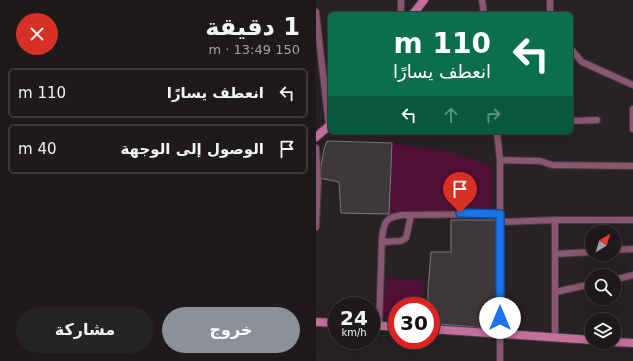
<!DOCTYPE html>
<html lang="ar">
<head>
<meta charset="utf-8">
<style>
	:root { --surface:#1e1a1c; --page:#262325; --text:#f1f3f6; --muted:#a1a1a3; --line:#3c383b; --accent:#8c9099 }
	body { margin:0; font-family:"DejaVu Sans","Noto Sans Arabic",sans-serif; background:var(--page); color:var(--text); direction:rtl; height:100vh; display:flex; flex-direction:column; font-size:15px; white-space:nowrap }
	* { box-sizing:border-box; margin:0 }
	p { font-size:13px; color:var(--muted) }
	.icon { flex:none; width:22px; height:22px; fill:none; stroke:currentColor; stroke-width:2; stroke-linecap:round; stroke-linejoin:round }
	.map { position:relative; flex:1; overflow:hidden; direction:ltr }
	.side { display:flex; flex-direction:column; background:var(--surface); width:316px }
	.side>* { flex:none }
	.banner { position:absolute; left:12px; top:12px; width:245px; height:122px; border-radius:6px; box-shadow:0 4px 16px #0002,0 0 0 1px var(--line); direction:rtl; background:#0b6e4f; color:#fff; overflow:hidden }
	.needle { width:26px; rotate:38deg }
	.tools { position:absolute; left:269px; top:225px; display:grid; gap:8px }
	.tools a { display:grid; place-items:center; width:36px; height:36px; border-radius:50%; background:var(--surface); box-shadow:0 4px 16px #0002,0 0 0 1px var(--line); font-size:20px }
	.speed { position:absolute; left:12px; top:297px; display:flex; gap:8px; font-size:20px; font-weight:700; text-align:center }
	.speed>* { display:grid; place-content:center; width:52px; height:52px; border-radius:50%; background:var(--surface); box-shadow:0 4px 16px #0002,0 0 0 1px var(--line); line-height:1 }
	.speed small { font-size:10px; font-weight:400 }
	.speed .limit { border:6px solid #d22; background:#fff; color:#111 }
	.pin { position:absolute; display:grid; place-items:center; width:34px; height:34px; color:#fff; margin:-41px -17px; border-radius:50% 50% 50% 0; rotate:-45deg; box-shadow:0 0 4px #0007 }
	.pin .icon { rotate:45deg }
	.me { position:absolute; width:44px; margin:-22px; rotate:0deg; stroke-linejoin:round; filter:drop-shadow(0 0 3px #0008) }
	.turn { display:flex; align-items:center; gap:14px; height:84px; padding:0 16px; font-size:18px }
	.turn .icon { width:52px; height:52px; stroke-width:2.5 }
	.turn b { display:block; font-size:28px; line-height:34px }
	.lanes { display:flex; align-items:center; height:38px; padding:0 16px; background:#0003; justify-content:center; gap:20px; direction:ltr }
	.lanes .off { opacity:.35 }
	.round { display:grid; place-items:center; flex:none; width:42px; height:42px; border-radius:21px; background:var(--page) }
	.overview { display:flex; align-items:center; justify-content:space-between; height:68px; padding:0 16px }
	h1 { font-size:24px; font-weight:700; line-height:30px }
	.button { display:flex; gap:8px; margin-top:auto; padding:8px 16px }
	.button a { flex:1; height:46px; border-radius:24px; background:var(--accent); color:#fff; font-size:16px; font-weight:700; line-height:46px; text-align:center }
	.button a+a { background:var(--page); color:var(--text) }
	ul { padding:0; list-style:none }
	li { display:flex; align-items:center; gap:12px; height:50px; margin:0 8px 6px; padding:0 8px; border:2px solid var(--line); border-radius:6px }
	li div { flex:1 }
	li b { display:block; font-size:15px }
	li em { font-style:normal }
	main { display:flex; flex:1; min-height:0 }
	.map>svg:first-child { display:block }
	.green { fill:#520f37 }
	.building { fill:#3e383b; stroke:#7f787b }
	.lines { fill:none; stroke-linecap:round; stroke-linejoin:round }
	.street-casing { stroke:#443e41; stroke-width:8 }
	.secondary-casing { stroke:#443e41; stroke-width:10 }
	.street { stroke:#8b5670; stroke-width:6 }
	.secondary { stroke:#c5709c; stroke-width:8 }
	.route-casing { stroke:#114b97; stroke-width:10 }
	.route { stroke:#1a73e8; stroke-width:7 }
</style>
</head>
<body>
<main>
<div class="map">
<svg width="317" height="361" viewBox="0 0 317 361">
	<rect width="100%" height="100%" fill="#282225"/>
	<!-- green -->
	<path class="green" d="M76,143L130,151L176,166V211L73,214Z
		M70,278L107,281V306H81V318L66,317Z"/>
	<!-- building -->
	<path class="building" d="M11,141L76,143L73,214L25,213L23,182L3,178L8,149Z
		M135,220H180L181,319L168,328L115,323V306H112V289L115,252H135Z"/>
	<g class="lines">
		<defs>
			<path id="street" d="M166,0L168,14
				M0,12L13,127
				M85,14V0
				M234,14V0
				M255,49L266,62L317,85
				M317,109V129
				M255,121L281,120
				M181,132L184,160V361
				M0,148L2,181L0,227
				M184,160L224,161L236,165L317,166
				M239,220V338
				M184,222L239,220H317
				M66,242L85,241L90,238L95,215
				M298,250L317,249
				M239,254L276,252
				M298,280L317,275
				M239,292L276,284
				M63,326L66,238C68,222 69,217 87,215L184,214"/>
			<path id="secondary" d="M97,14L108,0
				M0,137L14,125
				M0,322L21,323
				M55,325L81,327
				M115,329L276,340
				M298,342L317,343"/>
		</defs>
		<!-- street casing -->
		<use href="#street" class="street-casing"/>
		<!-- secondary casing -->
		<use href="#secondary" class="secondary-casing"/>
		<!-- street -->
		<use href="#street" class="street"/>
		<!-- secondary -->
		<use href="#secondary" class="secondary"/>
	</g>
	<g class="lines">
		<defs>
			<path id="route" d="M144,213L184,214V318"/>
		</defs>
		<!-- route casing -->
		<use href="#route" class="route-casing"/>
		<!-- route -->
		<use href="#route" class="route"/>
	</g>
</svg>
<div class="tools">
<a><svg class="needle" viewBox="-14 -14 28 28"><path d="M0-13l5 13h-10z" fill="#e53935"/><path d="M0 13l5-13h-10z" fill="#a1a1a3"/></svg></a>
<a><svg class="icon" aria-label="search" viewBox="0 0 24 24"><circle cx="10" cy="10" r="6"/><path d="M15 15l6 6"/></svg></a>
<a><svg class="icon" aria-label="layers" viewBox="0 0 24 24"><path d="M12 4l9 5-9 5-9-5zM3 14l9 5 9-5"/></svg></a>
</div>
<div class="speed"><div>24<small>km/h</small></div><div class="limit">30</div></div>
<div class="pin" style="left:144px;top:213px;background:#d93025"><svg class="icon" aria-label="arrive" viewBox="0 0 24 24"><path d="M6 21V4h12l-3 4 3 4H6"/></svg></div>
<svg class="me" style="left:184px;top:318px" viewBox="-20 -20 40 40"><circle r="19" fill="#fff"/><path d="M0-13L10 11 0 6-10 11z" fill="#1a73e8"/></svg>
<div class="banner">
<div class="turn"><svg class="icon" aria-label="left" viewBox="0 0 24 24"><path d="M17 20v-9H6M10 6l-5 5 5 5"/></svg><div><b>110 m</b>انعطف يسارًا</div></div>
<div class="lanes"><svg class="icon" aria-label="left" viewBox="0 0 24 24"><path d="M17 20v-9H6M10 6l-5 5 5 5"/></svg><svg class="icon off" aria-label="ahead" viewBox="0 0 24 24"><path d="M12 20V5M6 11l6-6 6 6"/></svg><svg class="icon off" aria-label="right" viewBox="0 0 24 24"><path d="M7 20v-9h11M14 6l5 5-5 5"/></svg></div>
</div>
</div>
<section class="side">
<div class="overview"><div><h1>1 دقيقة</h1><p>150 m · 13:49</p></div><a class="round" style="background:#d93025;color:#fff"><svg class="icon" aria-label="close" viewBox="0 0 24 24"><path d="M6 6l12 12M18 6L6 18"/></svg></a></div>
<ul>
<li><svg class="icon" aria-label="left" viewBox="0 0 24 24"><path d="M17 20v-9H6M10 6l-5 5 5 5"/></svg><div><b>انعطف يسارًا</b></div><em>110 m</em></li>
<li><svg class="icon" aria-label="arrive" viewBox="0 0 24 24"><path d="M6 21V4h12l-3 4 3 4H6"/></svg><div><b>الوصول إلى الوجهة</b></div><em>40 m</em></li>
</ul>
<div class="button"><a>خروج</a><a>مشاركة</a></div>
</section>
</main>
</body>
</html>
